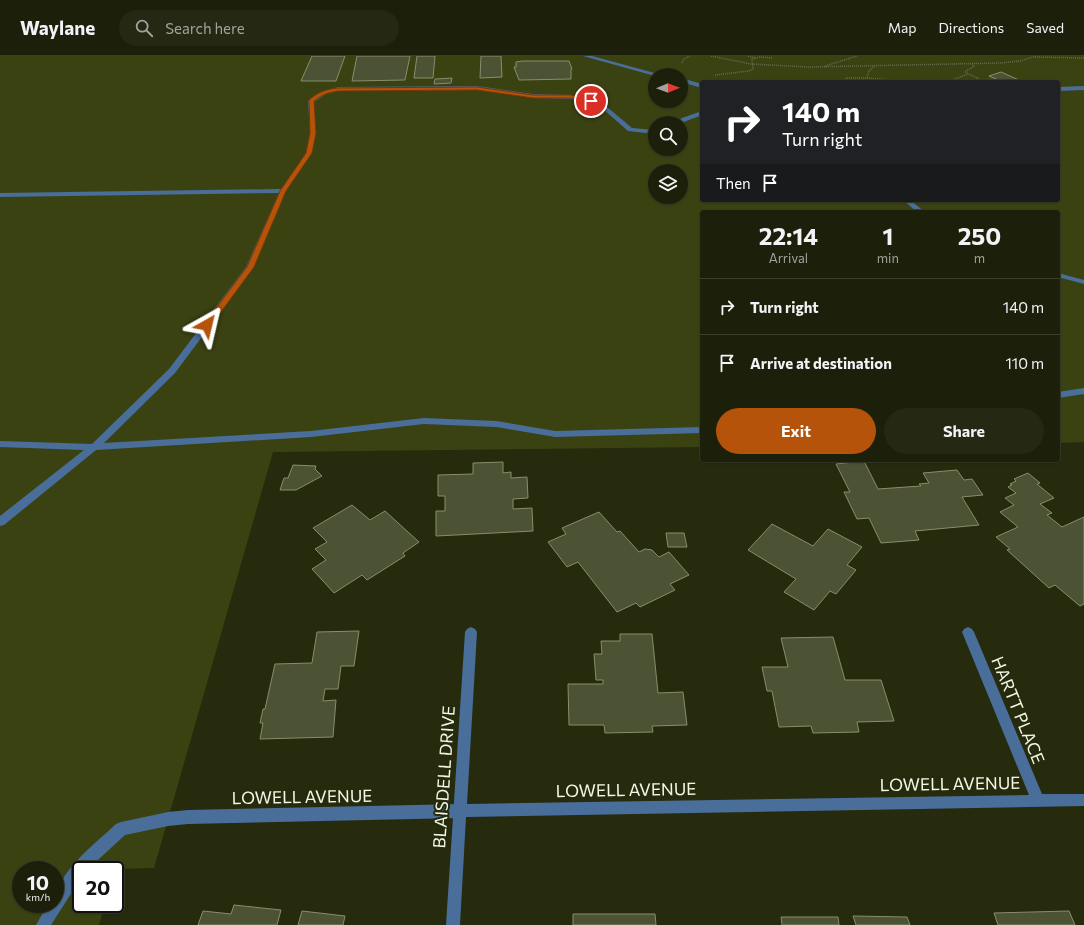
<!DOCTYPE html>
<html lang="en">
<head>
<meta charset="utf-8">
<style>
	:root { --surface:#1c200a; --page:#252813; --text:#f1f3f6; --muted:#a0a39c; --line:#3a3e2b; --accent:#b45309 }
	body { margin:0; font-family:Commissioner,sans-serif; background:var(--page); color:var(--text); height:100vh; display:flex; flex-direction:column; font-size:15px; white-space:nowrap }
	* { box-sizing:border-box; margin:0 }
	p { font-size:13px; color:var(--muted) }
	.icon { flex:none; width:22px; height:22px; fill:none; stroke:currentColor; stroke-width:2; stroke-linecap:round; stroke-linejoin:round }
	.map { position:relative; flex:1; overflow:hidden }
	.panel { position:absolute; left:700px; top:154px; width:360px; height:252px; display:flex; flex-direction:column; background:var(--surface); border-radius:4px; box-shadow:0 1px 3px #0004,0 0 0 1px var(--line) }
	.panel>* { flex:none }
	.guide { position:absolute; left:700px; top:24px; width:360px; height:122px; border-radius:4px; box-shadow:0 1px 3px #0004,0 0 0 1px var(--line); background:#202124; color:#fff; overflow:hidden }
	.needle { width:26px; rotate:89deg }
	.buttons { position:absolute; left:648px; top:12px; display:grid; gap:8px }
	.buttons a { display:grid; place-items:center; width:40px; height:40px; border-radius:50%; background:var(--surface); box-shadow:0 1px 3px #0004,0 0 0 1px var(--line); font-size:20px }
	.speed { position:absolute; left:12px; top:805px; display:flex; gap:8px; font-size:20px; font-weight:700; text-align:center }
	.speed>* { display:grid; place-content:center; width:52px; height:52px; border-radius:50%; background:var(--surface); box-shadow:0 1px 3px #0004,0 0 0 1px var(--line); line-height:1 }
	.speed small { font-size:10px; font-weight:400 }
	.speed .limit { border:2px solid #111; border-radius:6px; background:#fff; color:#111 }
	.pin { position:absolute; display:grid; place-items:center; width:34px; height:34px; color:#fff; margin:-17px; border:2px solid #fff; border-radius:50%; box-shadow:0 1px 4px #0007 }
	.me { position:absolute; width:44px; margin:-22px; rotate:37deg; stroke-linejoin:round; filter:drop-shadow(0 0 3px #0008) }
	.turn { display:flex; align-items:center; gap:14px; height:84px; padding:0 16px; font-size:18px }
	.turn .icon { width:52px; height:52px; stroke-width:2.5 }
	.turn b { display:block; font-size:28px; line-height:34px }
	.then { display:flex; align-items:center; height:38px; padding:0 16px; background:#0003; gap:8px; font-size:15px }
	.eta { display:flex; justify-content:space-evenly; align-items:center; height:68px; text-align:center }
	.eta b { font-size:24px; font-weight:700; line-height:28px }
	.action { display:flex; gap:8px; margin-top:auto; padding:8px 16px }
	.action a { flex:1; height:46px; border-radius:24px; background:var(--accent); color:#fff; font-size:16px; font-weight:700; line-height:46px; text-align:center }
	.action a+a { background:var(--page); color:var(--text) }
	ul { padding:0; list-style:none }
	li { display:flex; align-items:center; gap:12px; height:56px; padding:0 16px; border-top:1px solid var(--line) }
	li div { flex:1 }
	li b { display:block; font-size:15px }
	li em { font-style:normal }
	header { display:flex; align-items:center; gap:24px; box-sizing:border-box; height:56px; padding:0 20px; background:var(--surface); border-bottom:1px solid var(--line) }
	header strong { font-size:19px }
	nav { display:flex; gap:22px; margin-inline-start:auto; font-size:14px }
	.search { width:280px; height:36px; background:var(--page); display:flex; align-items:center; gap:10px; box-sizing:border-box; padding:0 14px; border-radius:22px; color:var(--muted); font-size:15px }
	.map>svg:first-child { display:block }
	.green { fill:#3b4212; fill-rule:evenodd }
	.building { fill:#4c5234; stroke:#878e6d }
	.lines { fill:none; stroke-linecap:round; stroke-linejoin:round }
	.path { stroke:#666b50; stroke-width:1.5; stroke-dasharray:1 1; stroke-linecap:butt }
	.service { fill:#4a6e9a; fill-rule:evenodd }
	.minor { fill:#4a6e9a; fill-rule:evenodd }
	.route { fill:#b45309; stroke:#753606 }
	.labels { text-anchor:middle; stroke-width:4; stroke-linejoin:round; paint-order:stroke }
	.near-street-label { font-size:17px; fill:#f3f7e5; stroke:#262b0d }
</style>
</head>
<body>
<header>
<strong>Waylane</strong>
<div class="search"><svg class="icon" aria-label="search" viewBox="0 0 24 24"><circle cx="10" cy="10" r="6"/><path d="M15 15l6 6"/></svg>Search here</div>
<nav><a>Map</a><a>Directions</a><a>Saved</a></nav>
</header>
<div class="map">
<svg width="1084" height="869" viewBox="0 0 1084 869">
	<rect width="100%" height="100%" fill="#262b0d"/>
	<!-- green -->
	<path class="green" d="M0,0H1084V386L1058,387V156H702V391L273,396L154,812L116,813L115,817V814H81V848H105L99,869H0ZM655,19H681V45H655ZM702,26H1058V144H702ZM655,67H681V93H655ZM655,115H681V141H655ZM21,814H55V848H21Z"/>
	<!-- building -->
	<path class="building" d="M312,0H345L336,25H301Z
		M357,0H410L405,24L352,25Z
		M417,0H435L433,22H414Z
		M481,0H501L502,21L480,22Z
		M522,5H569L572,13H571V23L519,24L514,11H516V6Z
		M1001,16L1019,24L1003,26L989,20Z
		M452,22L451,27L434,28L435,23Z
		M864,405L878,433L921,430L919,428L929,427L923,417L957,414L964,424L972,423L983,439L962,441L979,469L915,475L919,484L881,487L869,462L857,463L844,436H850L836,408Z
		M503,406V417L511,416V422L527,421L528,442L513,443V453L532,452L533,475L436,480V455H445V440H438V419L473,418V407Z
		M293,409L316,410L315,413L322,420L296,434H280L284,422H288Z
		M1028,417L1040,427L1037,428L1054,442L1040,448L1052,457L1047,459L1062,471L1084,461V548L1080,550L1055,529L1049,532L1007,494L1010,493L996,481L1018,471L1000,456L1014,449L1005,442L1016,437L1008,431L1012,429L1010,428L1016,425L1014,423Z
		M352,449L370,464L385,455L419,486L403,497L405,500L367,524L362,519L334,537L312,513L326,504L315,493L327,486L313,472Z
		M599,456L617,476L620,475L639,496L645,493L652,494L659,501L669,496L689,519L670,528L675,534L640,551L636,547L617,556L578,506L567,511L548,486L566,478L562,472Z
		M772,468L813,490L828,473L862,491L847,509L856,514L836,538L830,535L814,554L784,536L796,523L748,494Z
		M666,477H684L687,491H668Z
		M359,575L354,610H341L338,633H325L323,645L336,644L333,681L260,683L263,667H260L263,653H265L275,608L312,607L317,576Z
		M620,578H652L658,637L683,636L687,669L652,670L653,676L605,677L604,669H569L568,628H603V624H596L594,598H602L601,585H620Z
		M833,581L845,624H881L894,665L857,666L859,676L813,677L811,670L779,671L772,635H767L762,611H788L781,582Z
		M234,849L281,854L277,869H198L203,855L231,858Z
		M302,855L345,860L343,869H298Z
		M1069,855L1075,869H998L994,857Z
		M573,858H655L656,869H573Z
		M853,860L907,861L910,869H856Z
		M781,861H838L839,869H782Z"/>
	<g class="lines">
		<!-- path -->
		<path class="path" d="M711,0L751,8L809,11L1000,7L1020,5L1036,0
			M748,0L756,2
			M1035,1L1084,2
			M682,7L684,3L690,0
			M972,8L974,10L965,16L985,26
			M825,10L857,0
			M715,19L749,15L753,13L752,3L760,1L773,2
			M867,22L917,26
			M717,24L728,26
			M981,24L995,23
			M788,26L803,24L814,26
			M840,26L847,22H867L869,15L875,10
			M947,26L968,18"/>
		<!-- service -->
		<path class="service" d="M583,0H592L662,19L655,20Z
			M681,22L702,28V32L681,26Z
			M477,30L533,38L571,39L591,43L607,51L632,72L655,74V78L628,75L603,53L589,46L571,43L533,42L477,34L338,35L326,38L314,46L316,77L312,97L286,135L254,211L175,317L104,387L311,375L424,362L496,365L555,375L702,371V377L555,381L496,371L424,368L311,381L96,394L4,469L0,470V460L84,394L0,391V385L92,388L169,313L246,211L279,137L0,141V137L281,133L306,97L310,77L308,45L318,37L338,31Z
			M1084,30V34L1058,35V31Z
			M702,55V59L681,67H674L682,62Z
			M903,144H910L925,156H917Z
			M1058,217L1084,224V228L1058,221Z
			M1084,332V338L1058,342V336Z
			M460,748L465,750L467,755L465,760L460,762L188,768L168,770L125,779L87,814H81V822L51,869H36L48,848H55C55,817 95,788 116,768L121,766L168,756L188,754Z"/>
		<!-- minor -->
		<path class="minor" d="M471,571L475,573L477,576L467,748L1029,739L962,576L964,573L968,571L972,573L974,576L1042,738H1084V750L466,761L460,869H446L465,576L467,573Z"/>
	</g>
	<!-- route -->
	<path class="route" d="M477,31L533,39H571L594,45L591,46L571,42H533L477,34L338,35C329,36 321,39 314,45L316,77L312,97L286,135L254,211L210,271H204V268L247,211L280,135L306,97L310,77L309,44C318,36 327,33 338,32Z"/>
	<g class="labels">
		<!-- near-street labels -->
		<g class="near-street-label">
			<text transform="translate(1018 654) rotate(68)" y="6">HARTT PLACE</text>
			<text transform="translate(444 721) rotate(-86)" y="6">BLAISDELL DRIVE</text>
			<text transform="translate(950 728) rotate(-1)" y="6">LOWELL AVENUE</text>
			<text transform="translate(626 734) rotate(-1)" y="6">LOWELL AVENUE</text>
			<text transform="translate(302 741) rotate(-1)" y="6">LOWELL AVENUE</text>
		</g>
	</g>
</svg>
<div class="buttons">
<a><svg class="needle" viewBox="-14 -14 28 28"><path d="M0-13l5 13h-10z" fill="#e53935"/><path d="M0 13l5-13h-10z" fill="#a0a39c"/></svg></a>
<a><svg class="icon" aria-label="search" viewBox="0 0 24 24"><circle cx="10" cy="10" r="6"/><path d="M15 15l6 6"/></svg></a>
<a><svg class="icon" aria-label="layers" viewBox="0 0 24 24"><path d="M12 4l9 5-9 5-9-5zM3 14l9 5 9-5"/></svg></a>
</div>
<div class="speed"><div>10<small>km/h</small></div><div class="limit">20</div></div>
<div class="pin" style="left:591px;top:45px;background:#d93025"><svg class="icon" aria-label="arrive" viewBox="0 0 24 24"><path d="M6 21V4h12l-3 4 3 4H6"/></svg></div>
<svg class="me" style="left:207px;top:269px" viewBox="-20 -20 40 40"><path d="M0-17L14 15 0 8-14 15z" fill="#b45309" stroke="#fff" stroke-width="4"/></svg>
<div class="guide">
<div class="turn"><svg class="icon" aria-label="right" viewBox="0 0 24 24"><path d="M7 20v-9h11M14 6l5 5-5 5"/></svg><div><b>140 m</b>Turn right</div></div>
<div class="then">Then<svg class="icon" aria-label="arrive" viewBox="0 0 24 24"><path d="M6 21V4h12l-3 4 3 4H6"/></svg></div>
</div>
<section class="panel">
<div class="eta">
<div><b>22:14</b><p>Arrival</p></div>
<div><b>1</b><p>min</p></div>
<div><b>250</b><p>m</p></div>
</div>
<ul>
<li><svg class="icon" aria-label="right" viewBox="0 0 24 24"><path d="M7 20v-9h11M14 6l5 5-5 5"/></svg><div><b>Turn right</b></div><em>140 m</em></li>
<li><svg class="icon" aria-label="arrive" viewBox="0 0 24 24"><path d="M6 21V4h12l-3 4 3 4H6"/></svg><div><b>Arrive at destination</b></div><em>110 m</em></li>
</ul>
<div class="action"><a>Exit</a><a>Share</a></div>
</section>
</div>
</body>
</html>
